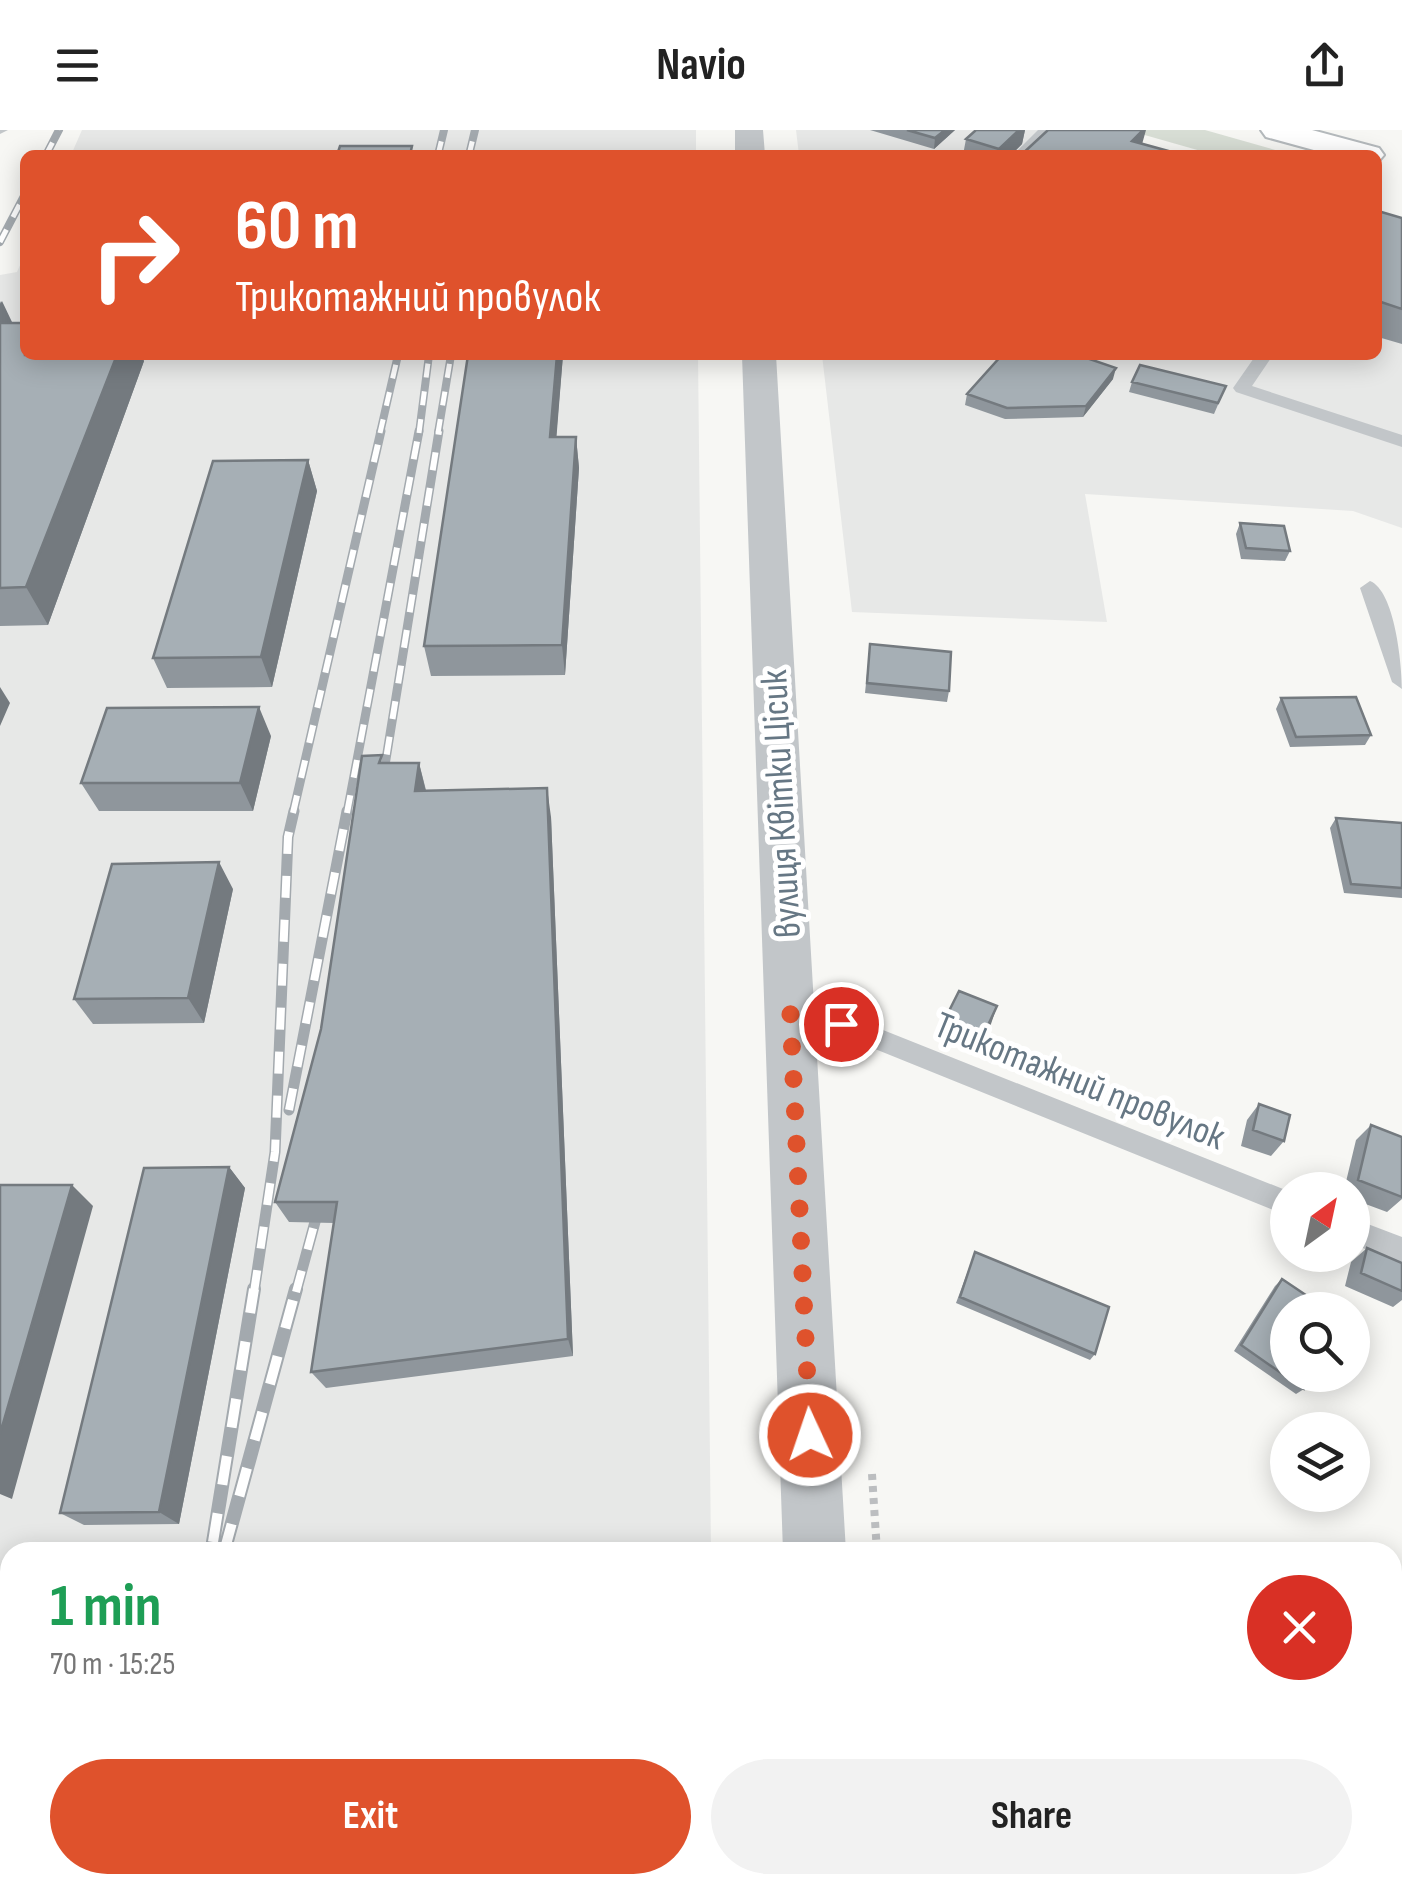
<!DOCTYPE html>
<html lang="en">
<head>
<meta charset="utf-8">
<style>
	:root { --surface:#fff; --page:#f2f2f2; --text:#222; --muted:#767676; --accent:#df522c }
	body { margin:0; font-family:"Sofia Sans Condensed",sans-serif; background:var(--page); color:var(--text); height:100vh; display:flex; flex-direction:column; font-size:38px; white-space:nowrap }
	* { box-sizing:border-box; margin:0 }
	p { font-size:32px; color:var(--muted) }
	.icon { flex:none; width:55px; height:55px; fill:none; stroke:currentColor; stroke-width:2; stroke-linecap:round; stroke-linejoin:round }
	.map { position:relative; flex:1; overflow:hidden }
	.drawer { position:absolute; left:0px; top:1412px; width:1402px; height:352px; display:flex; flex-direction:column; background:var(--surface); border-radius:30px 30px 0 0; box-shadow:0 5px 25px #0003 }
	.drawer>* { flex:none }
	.guide { position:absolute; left:20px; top:20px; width:1362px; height:210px; border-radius:15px; box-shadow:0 5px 25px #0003; background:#df522c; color:#fff; overflow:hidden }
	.needle { width:65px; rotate:33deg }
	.buttons { position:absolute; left:1270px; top:1042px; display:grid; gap:20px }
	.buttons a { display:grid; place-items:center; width:100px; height:100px; border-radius:50%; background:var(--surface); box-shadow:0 5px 25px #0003; font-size:50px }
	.pin { position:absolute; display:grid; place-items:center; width:85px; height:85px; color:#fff; margin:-42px; border:5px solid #fff; border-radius:50%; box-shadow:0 2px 10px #0007 }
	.me { position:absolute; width:110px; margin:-55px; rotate:357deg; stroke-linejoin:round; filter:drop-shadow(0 0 8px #0008) }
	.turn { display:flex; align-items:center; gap:35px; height:210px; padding:0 50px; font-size:45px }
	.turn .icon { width:130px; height:130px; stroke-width:2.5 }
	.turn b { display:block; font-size:70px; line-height:85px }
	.round { display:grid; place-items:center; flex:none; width:105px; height:105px; border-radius:52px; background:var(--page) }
	.summary { display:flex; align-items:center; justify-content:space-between; height:170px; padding:0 50px }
	h1 { font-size:60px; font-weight:700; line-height:75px; color:#1e9e55 }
	.action { display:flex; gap:20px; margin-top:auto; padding:20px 50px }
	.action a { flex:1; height:115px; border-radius:60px; background:var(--accent); color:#fff; font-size:40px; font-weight:700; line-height:115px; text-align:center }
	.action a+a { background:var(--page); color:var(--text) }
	header { display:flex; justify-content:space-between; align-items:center; height:130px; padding:0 50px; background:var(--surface); font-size:45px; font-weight:700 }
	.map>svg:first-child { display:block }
	.built { fill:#e7e8e7 }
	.green { fill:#d8ded5 }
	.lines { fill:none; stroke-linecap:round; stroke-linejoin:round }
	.primary-casing { stroke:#b5babd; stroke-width:4 }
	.path { stroke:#bcbec0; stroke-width:8; stroke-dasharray:6 6; stroke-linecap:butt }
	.service { fill:#c2c6c9; fill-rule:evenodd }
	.minor { fill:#c2c6c9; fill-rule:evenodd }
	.primary { fill:#fff; fill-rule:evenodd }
	.rail-far3-casing { stroke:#a3a9ae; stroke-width:8 }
	.rail-far2-casing { stroke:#a3a9ae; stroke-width:9 }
	.rail-far1-casing { stroke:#a3a9ae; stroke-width:11 }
	.rail-casing { stroke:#a3a9ae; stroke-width:14 }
	.rail-far3 { stroke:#fff; stroke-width:5; stroke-dasharray:14; stroke-linecap:butt }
	.rail-far2 { stroke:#fff; stroke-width:6; stroke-dasharray:18; stroke-linecap:butt }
	.rail-far1 { stroke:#fff; stroke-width:8; stroke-dasharray:22; stroke-linecap:butt }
	.rail { stroke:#fff; stroke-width:10; stroke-dasharray:29; stroke-linecap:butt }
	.wall { fill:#8f969c }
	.shaded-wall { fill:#747a7f }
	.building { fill:#a6afb5; stroke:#747a7f; stroke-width:2.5 }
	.route { stroke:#df522c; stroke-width:18; stroke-dasharray:0 32.4 }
	.labels { text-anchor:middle; stroke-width:10; stroke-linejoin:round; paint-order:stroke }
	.street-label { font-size:38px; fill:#667784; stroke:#fff }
</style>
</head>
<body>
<header><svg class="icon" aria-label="menu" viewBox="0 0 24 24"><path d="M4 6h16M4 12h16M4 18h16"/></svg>Navio<svg class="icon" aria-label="share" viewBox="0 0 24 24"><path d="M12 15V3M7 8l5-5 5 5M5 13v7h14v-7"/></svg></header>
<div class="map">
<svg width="1402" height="1763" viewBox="0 0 1402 1763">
	<rect width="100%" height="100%" fill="#f7f7f4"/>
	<!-- built -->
	<path class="built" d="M82,0H696V25H71Z
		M796,0H1056L1143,25H799Z
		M1378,93L1402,100V398L1353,381L1085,364L1107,492L852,482L822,225H1378Z
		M25,124V225H698L711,1422H10V1755H714V1763H202L191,1755L190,1763H0V145L17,142Z"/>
	<!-- green -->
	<path class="green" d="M1127,0H1205L1293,25H1215Z"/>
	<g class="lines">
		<defs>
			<path id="primary" d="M1261,0H1312L1379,18L1384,25L1378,32V25H1332L1266,7Z"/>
		</defs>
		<!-- primary casing -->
		<use href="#primary" class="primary-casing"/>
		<!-- path -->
		<path class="path" d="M872,1344L877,1422
			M900,1755V1763"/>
		<!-- service -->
		<path class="service" d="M0,0H8L0,4Z
			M1038,0H1053L1028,25H1013Z
			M1256,225H1273L1252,256L1402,305V317L1236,262L1233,258Z
			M1370,451C1395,461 1402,535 1402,559L1392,552L1360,458Z
			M790,863L1288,1061V1086L781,881L778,874L781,867Z
			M1352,1088L1402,1107V1133L1352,1114Z
			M0,1723L10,1727V1755H25L23,1762L0,1763Z"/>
		<!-- minor -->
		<path class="minor" d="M735,0H763L765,25H735Z
			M742,225H776L846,1422H783Z
			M794,1755H866L867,1763H795Z"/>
		<!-- primary -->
		<use href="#primary" class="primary"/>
		<defs>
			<path id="rail-far3" d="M46,25L59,0
				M438,25L444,0
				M469,25L475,0
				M0,112L25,64
				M380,303L398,225
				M419,303L429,225
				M438,303L451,225"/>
			<path id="rail-far2" d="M381,660L439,301
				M293,683L381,301
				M347,683L419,301"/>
			<path id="rail-far1" d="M289,980L347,681
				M254,1162L275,1022L288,707L294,681
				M296,1162L322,1066"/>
			<path id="rail" d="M213,1412L254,1159
				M224,1422L296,1159
				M143,1763L144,1755"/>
		</defs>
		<!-- rail-far3 casing -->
		<use href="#rail-far3" class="rail-far3-casing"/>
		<!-- rail-far2 casing -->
		<use href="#rail-far2" class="rail-far2-casing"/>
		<!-- rail-far1 casing -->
		<use href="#rail-far1" class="rail-far1-casing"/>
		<!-- rail casing -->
		<use href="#rail" class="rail-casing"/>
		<!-- rail-far3 -->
		<use href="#rail-far3" class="rail-far3"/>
		<!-- rail-far2 -->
		<use href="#rail-far2" class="rail-far2"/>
		<!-- rail-far1 -->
		<use href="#rail-far1" class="rail-far1"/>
		<!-- rail -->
		<use href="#rail" class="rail"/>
	</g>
	<!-- wall -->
	<path class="wall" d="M870,0H955L934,19Z
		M976,0H1025L1022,14L1011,25H963L966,9Z
		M1378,81L1402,88V214L1378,207Z
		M0,171L11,193L144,231L48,495L0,496Z
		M468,225H563L556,307H576L579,338L565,545L431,546L424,516Z
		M984,225H1078L1113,249L1083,287L1005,289L965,275L967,264L998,230Z
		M1132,252L1226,256L1214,284L1129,262Z
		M308,330L317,361L272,557L167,558L153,528Z
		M1240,393L1290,421L1285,431L1241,429L1236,404Z
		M870,514L949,561L947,572L865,563Z
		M1281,568L1371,605L1365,615L1290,617L1276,579Z
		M271,606L253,681H99L81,653Z
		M384,633H419L426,660L551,687L573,1226L326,1258L311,1242L334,1093L289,1092L275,1072L321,899Z
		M1336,688L1402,693V768L1344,763L1330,698Z
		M233,759L204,893L93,894L74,869Z
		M997,876L976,925L939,908L944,891Z
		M1259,974L1284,1011L1271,1026L1241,1016L1247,990Z
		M1371,995L1402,1007V1069L1387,1082L1352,1069V1060H1344L1356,1010Z
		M229,1037L245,1058L179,1394L84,1395L60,1383Z
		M1367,1118L1402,1133V1170L1393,1177L1345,1156L1351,1132Z
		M975,1122L1095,1224L1090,1230L956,1173Z
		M1282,1149L1304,1259L1296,1264L1234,1221L1275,1156Z"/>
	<!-- shaded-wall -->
	<path class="shaded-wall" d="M945,0H955L934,19L935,8Z
		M1019,0H1025L1022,14L1011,25H998L999,19Z
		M1143,0H1146L1139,25L1132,11Z
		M2,171L12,192L0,215V174Z
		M117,225H142L144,231L48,495L26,457Z
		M557,225H563L554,338L550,307Z
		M1116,238L1113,249L1083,287L1086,276Z
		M576,307L579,338L565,545L562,515Z
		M308,330L317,361L272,557L261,527Z
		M0,557L10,573L0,596Z
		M259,577L271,606L253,681L240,653Z
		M419,633L426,662L415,661Z
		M547,658L551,687L573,1226L568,1209Z
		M219,732L233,759L204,893L188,868Z
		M997,876L991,894L976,925L982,908Z
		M229,1037L245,1058L179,1394L159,1382Z
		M72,1055L93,1076L12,1369L0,1364V1304Z"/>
	<!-- building -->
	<path class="building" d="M907,0H945L935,8Z
		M976,0H1019L999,19L966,9Z
		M1048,0H1143L1132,11L1183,25H1021Z
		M340,16H412L410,25H337Z
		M1378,81L1402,88V179L1378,171Z
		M0,193H25V225H117L26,457L0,458Z
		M468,225H557L550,307H576L562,515L424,516Z
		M1002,225H1078L1116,238L1086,276L1007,278L967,264Z
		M1140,235L1226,256L1218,273L1132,252Z
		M308,330L261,527L153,528L213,331Z
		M1240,393L1284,396L1290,421L1246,418Z
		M870,514L951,522L949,561L867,553Z
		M1356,567L1371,605L1296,607L1281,568Z
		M259,577L240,653H81L107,578Z
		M382,625L379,633H419L415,661L547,658L568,1209L311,1242L337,1072H275L321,899L362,626Z
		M1336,688L1402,693V758L1351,754Z
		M219,732L188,868L74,869L112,734Z
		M959,861L997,876L982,908L944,891Z
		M1259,974L1290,985L1284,1011L1253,1000Z
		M1371,995L1402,1007V1067L1358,1050Z
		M229,1037L159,1382L60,1383L144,1038Z
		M0,1055H72L0,1304Z
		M1367,1118L1402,1133V1161L1361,1143Z
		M975,1122L1109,1177L1095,1224L960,1167Z
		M1282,1149L1328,1180H1288V1245H1312L1304,1259L1241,1215Z"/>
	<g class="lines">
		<!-- route -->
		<path class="route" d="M810,1305L790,874L841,894"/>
	</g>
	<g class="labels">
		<!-- street labels -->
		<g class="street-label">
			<text transform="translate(780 674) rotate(-93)" y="13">вулиця Квітки Цісик</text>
			<text transform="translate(1080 950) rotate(22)" y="13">Трикотажний провулок</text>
		</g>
	</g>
</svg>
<div class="buttons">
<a><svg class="needle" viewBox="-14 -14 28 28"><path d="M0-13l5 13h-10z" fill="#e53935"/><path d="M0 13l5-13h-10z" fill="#767676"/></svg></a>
<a><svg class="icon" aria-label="search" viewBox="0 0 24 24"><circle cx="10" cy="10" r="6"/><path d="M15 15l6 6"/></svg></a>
<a><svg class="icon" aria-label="layers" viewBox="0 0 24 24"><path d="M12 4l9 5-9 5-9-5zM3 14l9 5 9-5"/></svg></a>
</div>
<div class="pin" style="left:841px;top:894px;background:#d93025"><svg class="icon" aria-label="arrive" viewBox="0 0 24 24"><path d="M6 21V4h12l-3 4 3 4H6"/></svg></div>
<svg class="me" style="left:810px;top:1305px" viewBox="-20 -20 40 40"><circle r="17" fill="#df522c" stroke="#fff" stroke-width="3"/><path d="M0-11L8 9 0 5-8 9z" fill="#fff"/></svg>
<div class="guide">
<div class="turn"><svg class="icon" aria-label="right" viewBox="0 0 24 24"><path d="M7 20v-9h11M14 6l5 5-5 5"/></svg><div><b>60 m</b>Трикотажний провулок</div></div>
</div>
<section class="drawer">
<div class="summary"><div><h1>1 min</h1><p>70 m · 15:25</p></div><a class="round" style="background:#d93025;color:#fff"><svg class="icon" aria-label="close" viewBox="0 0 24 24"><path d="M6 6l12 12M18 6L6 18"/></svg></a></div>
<div class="action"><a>Exit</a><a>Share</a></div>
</section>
</div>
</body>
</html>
